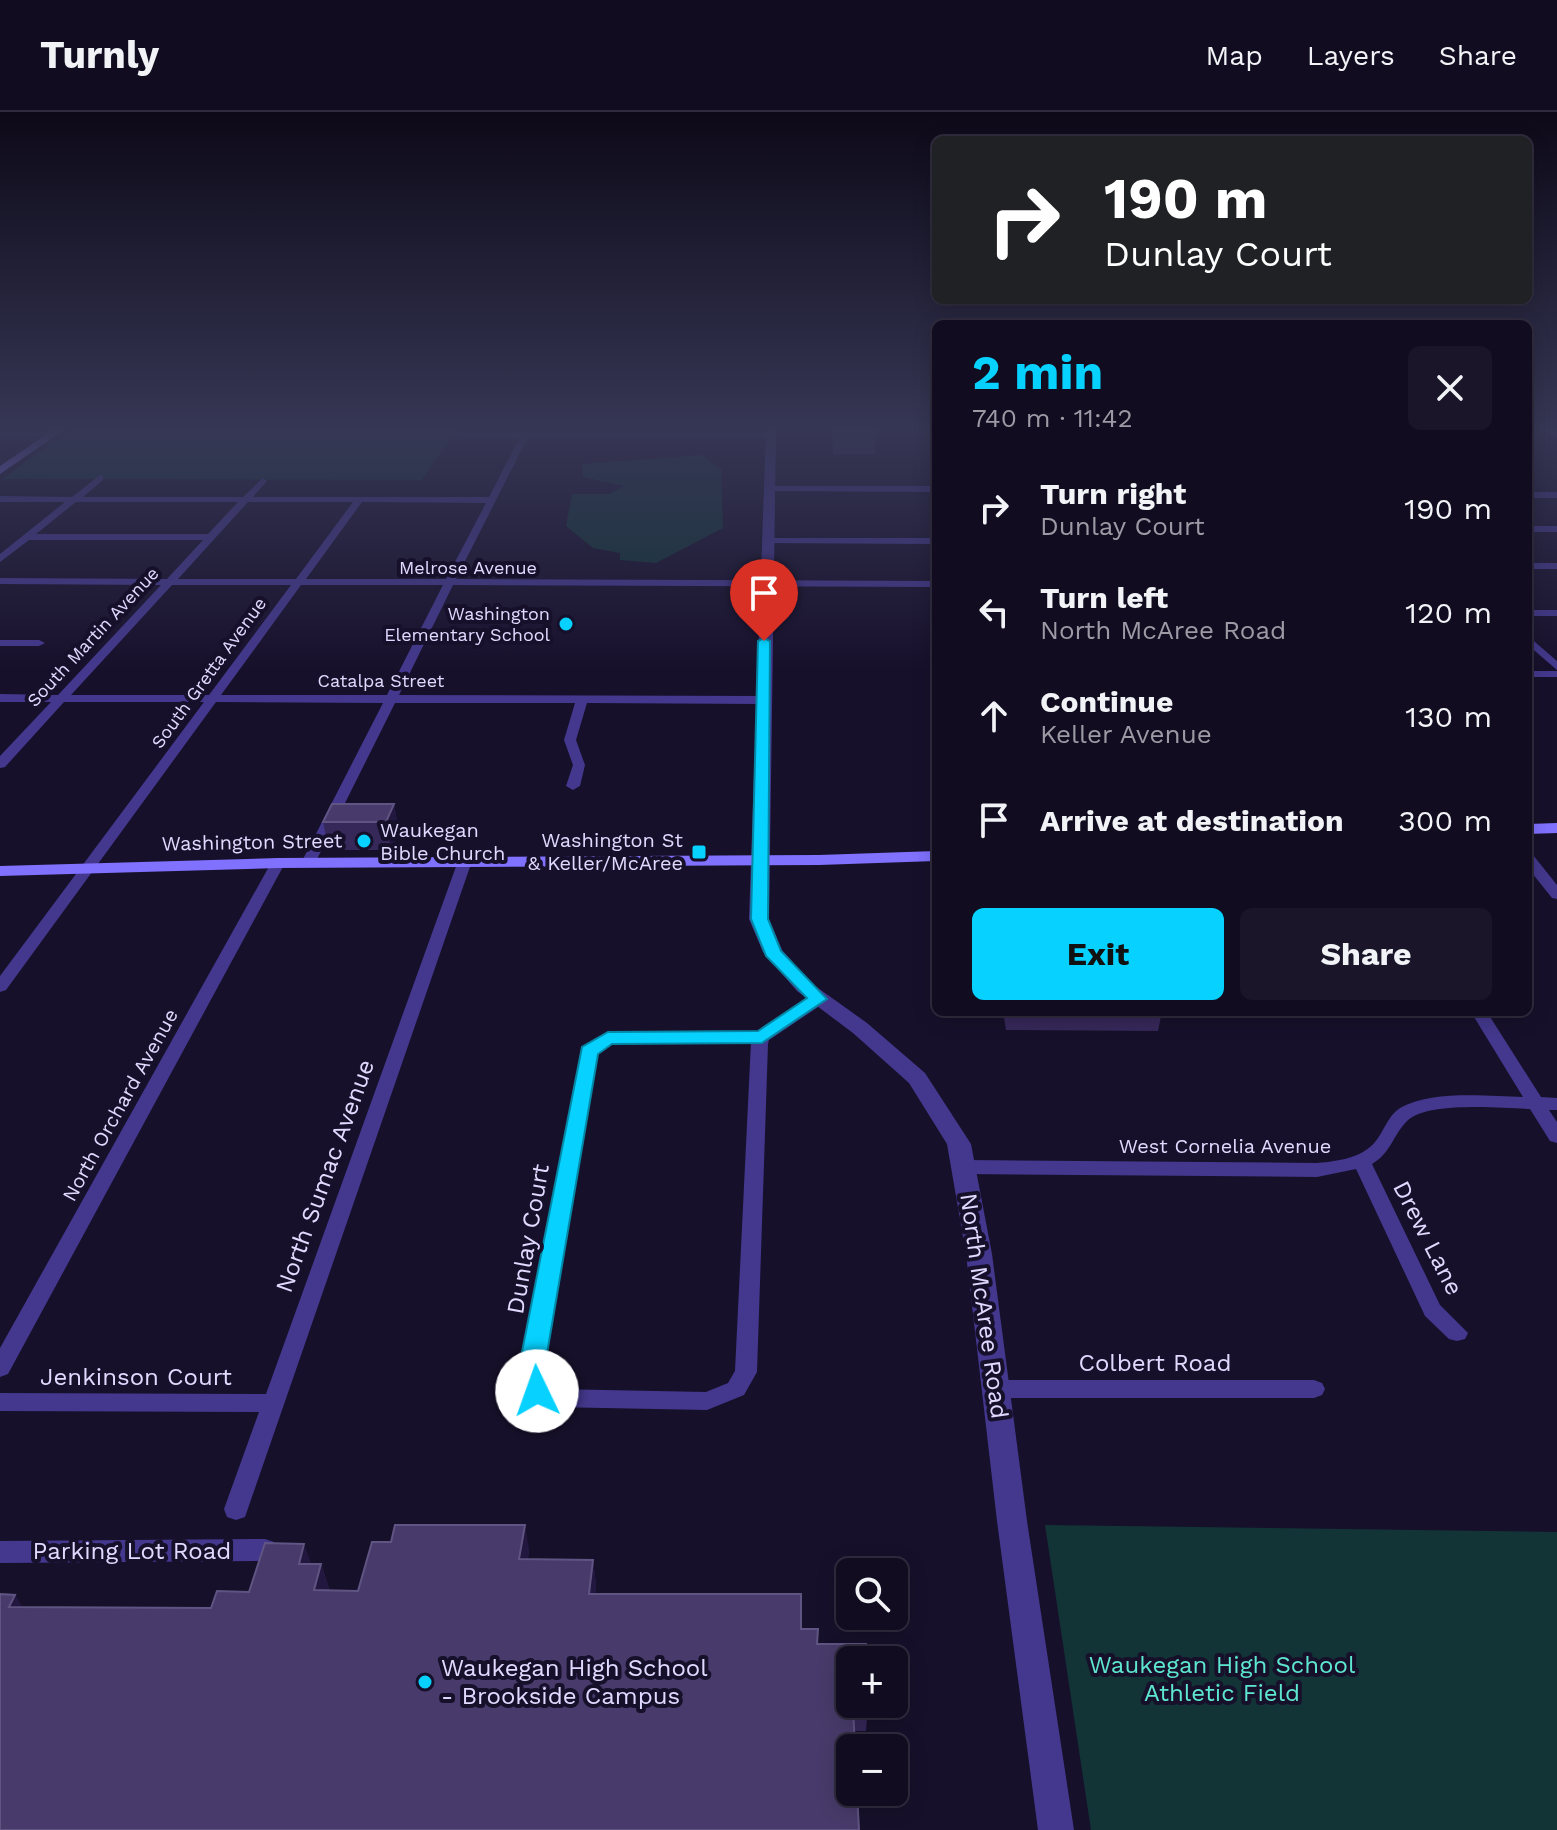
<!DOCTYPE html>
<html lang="en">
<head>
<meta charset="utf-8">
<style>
	:root { --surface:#110c20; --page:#1a1529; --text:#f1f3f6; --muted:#9c9ba5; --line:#302c3e; --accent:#06d1ff }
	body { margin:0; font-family:"Work Sans",sans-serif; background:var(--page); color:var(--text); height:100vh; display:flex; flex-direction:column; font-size:30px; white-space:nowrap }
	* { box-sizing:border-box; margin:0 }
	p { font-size:26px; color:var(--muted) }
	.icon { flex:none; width:44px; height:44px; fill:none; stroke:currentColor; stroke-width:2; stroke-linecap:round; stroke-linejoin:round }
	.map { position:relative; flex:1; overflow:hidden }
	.details { position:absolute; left:932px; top:208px; width:600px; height:696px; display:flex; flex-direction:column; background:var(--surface); border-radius:12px; box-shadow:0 4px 20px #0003,0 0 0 2px var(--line) }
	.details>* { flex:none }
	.top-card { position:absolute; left:932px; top:24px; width:600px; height:168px; border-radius:12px; box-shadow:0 4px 20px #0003,0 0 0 2px var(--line); background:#202124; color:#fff; overflow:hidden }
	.tools { position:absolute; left:836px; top:1446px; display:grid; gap:16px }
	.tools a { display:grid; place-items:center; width:72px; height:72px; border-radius:12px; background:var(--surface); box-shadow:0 4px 20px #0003,0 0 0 2px var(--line); font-size:40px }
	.pin { position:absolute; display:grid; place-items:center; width:68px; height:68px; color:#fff; margin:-82px -34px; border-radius:50% 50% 50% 0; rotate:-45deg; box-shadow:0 0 8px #0007 }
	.pin .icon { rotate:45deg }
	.me { position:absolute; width:88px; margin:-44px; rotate:357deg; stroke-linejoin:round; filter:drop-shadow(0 0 6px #0008) }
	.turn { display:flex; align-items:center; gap:28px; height:168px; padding:0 40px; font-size:36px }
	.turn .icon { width:104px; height:104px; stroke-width:2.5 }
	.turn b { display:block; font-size:56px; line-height:68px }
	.round { display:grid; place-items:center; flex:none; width:84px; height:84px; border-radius:12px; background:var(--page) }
	.head { display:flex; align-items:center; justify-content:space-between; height:136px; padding:0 40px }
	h1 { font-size:48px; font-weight:700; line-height:60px; color:var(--accent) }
	.cta { display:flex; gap:16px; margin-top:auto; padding:16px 40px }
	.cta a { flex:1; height:92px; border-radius:12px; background:var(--accent); color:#111; font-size:32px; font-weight:700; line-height:92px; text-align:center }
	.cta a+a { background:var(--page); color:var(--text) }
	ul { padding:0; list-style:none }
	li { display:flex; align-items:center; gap:24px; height:104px; padding:0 40px }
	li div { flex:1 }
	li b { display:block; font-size:30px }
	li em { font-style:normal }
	header { display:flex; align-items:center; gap:48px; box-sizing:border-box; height:112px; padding:0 40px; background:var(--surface); border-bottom:2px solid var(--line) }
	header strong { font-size:38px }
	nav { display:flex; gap:44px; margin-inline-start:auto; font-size:28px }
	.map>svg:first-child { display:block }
	.green { fill:#123436 }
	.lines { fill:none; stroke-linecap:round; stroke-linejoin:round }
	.minor { fill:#43388d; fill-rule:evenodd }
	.tertiary { fill:#43388d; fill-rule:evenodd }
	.secondary { fill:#8071ff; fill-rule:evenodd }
	.primary { fill:#d161ff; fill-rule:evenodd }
	.wall { fill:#362859 }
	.shaded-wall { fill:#22173f }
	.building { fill:#483b6b; stroke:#605482; stroke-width:2 }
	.route { fill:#06d1ff; stroke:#0488a6; stroke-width:2 }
	.poi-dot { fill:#06d1ff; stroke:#17102b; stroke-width:3 }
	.labels { text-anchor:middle; stroke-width:8; stroke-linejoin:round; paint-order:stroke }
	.far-street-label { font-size:18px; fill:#e1daff; stroke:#17102b }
	.far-poi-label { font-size:18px; fill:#e1daff; stroke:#17102b; text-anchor:end }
	.poi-label { font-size:20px; fill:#e1daff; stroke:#17102b; text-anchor:start }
	.street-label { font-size:20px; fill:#e1daff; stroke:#17102b }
	.near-street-label { font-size:24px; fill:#e1daff; stroke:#17102b }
	.near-park-label { font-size:24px; fill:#5ee7d0; stroke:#17102b }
	.near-poi-label { font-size:24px; fill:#e1daff; stroke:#17102b; text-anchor:start }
</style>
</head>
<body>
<header>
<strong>Turnly</strong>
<nav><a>Map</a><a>Layers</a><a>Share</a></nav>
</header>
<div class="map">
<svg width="1557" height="1718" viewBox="0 0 1557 1718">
	<rect width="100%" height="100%" fill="#17102b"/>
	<!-- green -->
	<path class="green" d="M70,318H456L422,368L2,367Z
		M702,343L721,357L723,416L656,451L620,448V441L593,436L566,414L572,382H609L624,374L583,365L582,352Z
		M1045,1413L1557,1420V1718H1091Z"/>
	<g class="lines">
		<!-- minor -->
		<path class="minor" d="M0,320H53L57,322L53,324H0Z
			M454,320L771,321L775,323L771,325H528L456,467L936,469V475L453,473L399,583L763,584L769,588L763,592L587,591L576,628L585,653L580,674L573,678L566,674L573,653L564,628L575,591H395L315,751L308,755L301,751L383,591L216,590L6,878L0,880V864L204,590H64L5,655L0,656V644L51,590H0V582L58,583L161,473L0,472V466L167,467L203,428H29L0,450V442L65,390H0V384L72,385L100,363L103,364V368L83,385H243L263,366L267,369L253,385H489L520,325L457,324ZM76,390H238L208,422H36ZM248,390H353L296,467H178ZM362,390L486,391L446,467H306ZM172,473H291L209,583H71ZM301,473H443L387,583H221Z
			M769,374H936V380L766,379L765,377Z
			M1528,380H1557V386H1528Z
			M1528,414H1557V420H1528Z
			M767,426H936V432L764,431V427Z
			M1528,451H1557V457H1528Z
			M1528,498H1557V504H1528Z
			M1528,524L1557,549V558L1528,533Z
			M0,528H39L45,531L39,534H0Z
			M1528,559H1557V565H1528Z
			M1528,742L1533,743L1557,773V787L1552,786L1528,756Z
			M465,745L472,749L245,1405L236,1408L227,1405L224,1397L259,1300L0,1299V1281L266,1282L458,749Z
			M278,747L285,751L8,1262L0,1265V1236L271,751Z
			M818,882L826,887L824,891L769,928L768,932L757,1260L744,1283L707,1298L552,1295L529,1286L519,1265L583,935L608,921L758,920ZM638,929L751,930L735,1259L728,1271L706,1280L554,1277L545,1272L541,1265L597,941L612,931Z
			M1471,900H1487L1541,985L1557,986V998H1549L1557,1010V1031L1550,1029L1530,997C1502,996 1427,989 1407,1009C1393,1023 1391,1041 1372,1052L1440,1193L1468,1221L1465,1227L1457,1229L1449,1227L1425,1204L1356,1057L1317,1065L964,1062L957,1060L955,1055L957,1050L964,1048L1317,1051C1339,1049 1365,1046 1378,1026C1385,1016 1389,1003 1400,996C1431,978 1487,984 1523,985Z
			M995,1268H1314L1322,1271L1325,1277L1322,1283L1314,1286H995L987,1283L984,1277L987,1271Z
			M265,1427L274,1430L277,1438L274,1446L265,1449L0,1451V1429Z"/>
		<!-- tertiary -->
		<path class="tertiary" d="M766,318H776L769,807L782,838L811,871L867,911L925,961L971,1032L992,1142L1027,1409L1074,1718H1038L997,1409L966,1142L947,1032L909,971L853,921L797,879L763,840L749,807Z"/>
		<!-- secondary -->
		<path class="secondary" d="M53,318H64L0,362V354Z
			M1557,711V721L1528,722V712Z
			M936,739V749L819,753L278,756L0,764V754L278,746L819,743Z"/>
		<!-- primary -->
		<path class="primary" d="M1545,318H1556L1557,326Z"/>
	</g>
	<!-- wall -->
	<path class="wall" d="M832,318H875V342H833Z
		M394,692L399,720L391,738H329L323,710Z
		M1003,900H1160L1161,904L1158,919L1006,918Z
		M529,1437L528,1447L593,1448L596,1473L595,1482L801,1517L817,1532L868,1592L866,1619H854L0,1718L15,1483L22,1495L211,1496L311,1452H321L329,1476V1478L358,1479Z"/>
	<!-- shaded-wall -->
	<path class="shaded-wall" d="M394,692L399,720L391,738L386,710Z
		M525,1413L529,1437L524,1472L519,1447Z
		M304,1432L313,1456L299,1452Z
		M593,1448L596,1473L592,1506L589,1482Z
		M321,1452L329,1476L322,1503L314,1478Z
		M15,1483L29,1507L9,1495Z"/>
	<!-- building -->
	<path class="building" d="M833,318H875L876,323H833Z
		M332,692H394L386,710H323Z
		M1008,900H1160L1161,904L1008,903Z
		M395,1413H525L519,1447L593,1448L589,1482H801V1517H818L817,1532H866V1548H850V1592H868V1595H853L855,1636H850V1680H857L859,1718H0V1482L15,1483L9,1495L211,1496L217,1479L249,1480L265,1431L304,1432L299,1452H321L314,1478L358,1479L372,1430H391Z"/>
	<!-- sky -->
	<linearGradient id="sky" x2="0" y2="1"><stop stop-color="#0d0918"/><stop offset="0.57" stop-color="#363755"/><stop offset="1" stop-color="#363755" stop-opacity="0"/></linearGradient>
	<rect width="1557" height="558" fill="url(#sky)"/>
	<!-- route -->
	<path class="route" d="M764,526L770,529L768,807L781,839L827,887L762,931L612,932L598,942L543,1265L549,1279L546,1286L537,1289L528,1286L517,1265L582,935L608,920L758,919L807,886L766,844L751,807L758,529Z"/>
	<!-- markers -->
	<g class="poi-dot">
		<circle cx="566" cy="512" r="8"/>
		<circle cx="364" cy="729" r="8"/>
		<rect x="691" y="732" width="16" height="16" rx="4"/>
		<circle cx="425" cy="1570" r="8"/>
	</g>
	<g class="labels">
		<!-- far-street labels -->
		<g class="far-street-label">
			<text x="468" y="462">Melrose Avenue</text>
			<text transform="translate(93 525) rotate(-47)" y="6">South Martin Avenue</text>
			<text transform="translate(209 561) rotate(-54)" y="6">South Gretta Avenue</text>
			<text x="381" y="575">Catalpa Street</text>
		</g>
		<!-- far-poi labels -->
		<g class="far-poi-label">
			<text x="550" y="508">Washington<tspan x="550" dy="21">Elementary School</tspan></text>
		</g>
		<!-- poi labels -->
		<g class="poi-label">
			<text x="380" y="725">Waukegan<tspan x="380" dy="23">Bible Church</tspan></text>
			<text x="683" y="735" text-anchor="end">Washington St<tspan x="683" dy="23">&amp; Keller/McAree</tspan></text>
		</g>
		<!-- street labels -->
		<g class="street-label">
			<text transform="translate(252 730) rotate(-1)" y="7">Washington Street</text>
			<text transform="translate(120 993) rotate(-61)" y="7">North Orchard Avenue</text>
			<text x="1225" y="1041">West Cornelia Avenue</text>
		</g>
		<!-- near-street labels -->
		<g class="near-street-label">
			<text transform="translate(325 1064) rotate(-70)" y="8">North Sumac Avenue</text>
			<text transform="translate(1428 1126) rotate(63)" y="8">Drew Lane</text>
			<text transform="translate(528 1127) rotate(-80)" y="8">Dunlay Court</text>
			<text transform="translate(984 1194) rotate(82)" y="8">North McAree Road</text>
			<text x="1155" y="1259">Colbert Road</text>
			<text x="136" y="1273">Jenkinson Court</text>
			<text x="132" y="1447">Parking Lot Road</text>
		</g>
		<!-- near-park labels -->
		<g class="near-park-label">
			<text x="1222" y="1561">Waukegan High School<tspan x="1222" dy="28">Athletic Field</tspan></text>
		</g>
		<!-- near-poi labels -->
		<g class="near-poi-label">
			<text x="441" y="1564">Waukegan High School<tspan x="441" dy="28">- Brookside Campus</tspan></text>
		</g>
	</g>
</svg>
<div class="tools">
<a><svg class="icon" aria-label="search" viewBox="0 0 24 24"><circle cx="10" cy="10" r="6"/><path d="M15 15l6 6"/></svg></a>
<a>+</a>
<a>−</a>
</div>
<div class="pin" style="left:764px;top:529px;background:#d93025"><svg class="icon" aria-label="arrive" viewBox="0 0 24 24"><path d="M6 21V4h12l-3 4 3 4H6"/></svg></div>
<svg class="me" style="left:537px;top:1279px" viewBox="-20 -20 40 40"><circle r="19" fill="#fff"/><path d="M0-13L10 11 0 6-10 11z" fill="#06d1ff"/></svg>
<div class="top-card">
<div class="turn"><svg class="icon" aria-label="right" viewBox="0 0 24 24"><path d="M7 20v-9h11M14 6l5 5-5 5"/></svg><div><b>190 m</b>Dunlay Court</div></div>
</div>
<section class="details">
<div class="head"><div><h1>2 min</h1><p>740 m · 11:42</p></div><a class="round"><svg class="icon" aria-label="close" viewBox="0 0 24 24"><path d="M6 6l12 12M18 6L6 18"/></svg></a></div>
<ul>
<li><svg class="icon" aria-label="right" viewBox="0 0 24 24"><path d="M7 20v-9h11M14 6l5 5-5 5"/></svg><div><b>Turn right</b><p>Dunlay Court</p></div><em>190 m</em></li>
<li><svg class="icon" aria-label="left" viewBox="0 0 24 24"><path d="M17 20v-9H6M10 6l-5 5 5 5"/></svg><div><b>Turn left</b><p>North McAree Road</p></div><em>120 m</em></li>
<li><svg class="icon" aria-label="ahead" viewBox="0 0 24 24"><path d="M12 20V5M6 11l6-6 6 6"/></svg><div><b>Continue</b><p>Keller Avenue</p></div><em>130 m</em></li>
<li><svg class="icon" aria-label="arrive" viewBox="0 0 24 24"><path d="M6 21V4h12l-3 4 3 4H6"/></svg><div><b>Arrive at destination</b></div><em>300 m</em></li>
</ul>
<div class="cta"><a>Exit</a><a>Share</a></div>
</section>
</div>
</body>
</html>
